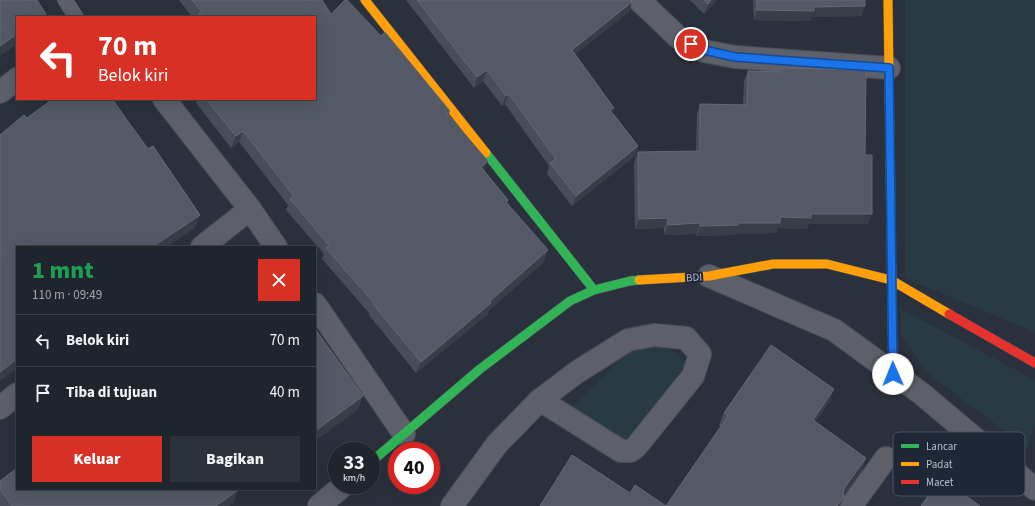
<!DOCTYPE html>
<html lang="id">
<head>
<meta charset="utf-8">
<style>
	:root { --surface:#20252d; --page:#2d3139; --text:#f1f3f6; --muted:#a2a5aa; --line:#3d4249; --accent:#d93025 }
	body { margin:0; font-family:"Source Sans 3",sans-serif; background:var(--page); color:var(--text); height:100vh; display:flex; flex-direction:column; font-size:15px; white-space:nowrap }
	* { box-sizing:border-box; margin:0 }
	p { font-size:13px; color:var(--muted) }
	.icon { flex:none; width:22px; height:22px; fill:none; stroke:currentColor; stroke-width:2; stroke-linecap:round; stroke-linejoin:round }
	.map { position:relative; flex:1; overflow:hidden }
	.side { position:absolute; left:16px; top:246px; width:300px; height:244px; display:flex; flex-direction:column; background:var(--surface); border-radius:0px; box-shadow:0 4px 16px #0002,0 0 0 1px var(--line) }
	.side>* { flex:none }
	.guide { position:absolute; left:16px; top:16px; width:300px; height:84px; border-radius:0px; box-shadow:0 4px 16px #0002,0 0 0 1px var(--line); background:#d93025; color:#fff; overflow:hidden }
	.speed { position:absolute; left:328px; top:442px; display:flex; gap:8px; font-size:20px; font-weight:700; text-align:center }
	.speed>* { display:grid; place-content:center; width:52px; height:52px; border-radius:50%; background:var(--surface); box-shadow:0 4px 16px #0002,0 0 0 1px var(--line); line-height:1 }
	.speed small { font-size:10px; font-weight:400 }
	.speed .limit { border:6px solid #d22; background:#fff; color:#111 }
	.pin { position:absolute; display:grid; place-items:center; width:34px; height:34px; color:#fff; margin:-17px; border:2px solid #fff; border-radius:50%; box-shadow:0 1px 4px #0007 }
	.me { position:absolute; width:44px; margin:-22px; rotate:359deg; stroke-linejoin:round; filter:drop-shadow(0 0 3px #0008) }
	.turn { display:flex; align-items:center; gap:14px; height:84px; padding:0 16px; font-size:18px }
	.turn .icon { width:52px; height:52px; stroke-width:2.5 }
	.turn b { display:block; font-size:28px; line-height:34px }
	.round { display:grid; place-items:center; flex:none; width:42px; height:42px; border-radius:0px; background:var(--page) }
	.headline { display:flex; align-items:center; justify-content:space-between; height:68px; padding:0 16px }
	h1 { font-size:24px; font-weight:800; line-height:30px; color:#1e9e55 }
	.cta { display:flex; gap:8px; margin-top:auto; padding:8px 16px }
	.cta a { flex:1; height:46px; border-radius:0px; background:var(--accent); color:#fff; font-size:16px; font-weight:800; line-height:46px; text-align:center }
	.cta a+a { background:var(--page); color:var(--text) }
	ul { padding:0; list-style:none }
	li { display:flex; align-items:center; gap:12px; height:52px; padding:0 16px; border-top:1px solid var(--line) }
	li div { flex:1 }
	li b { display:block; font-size:15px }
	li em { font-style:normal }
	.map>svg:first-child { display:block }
	.green { fill:#283b42 }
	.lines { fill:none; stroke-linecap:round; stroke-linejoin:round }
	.lane-casing { stroke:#494e58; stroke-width:16 }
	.street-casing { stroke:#494e58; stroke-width:24 }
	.fast-casing { stroke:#494e58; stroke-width:10 }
	.slow-casing { stroke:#494e58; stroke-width:10 }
	.jam-casing { stroke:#494e58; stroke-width:10 }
	.lane { stroke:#5d6069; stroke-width:15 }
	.street { stroke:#5d6069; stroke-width:22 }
	.fast { stroke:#30b455; stroke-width:9 }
	.slow { stroke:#ff9f0a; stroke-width:9 }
	.jam { stroke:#e5322d; stroke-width:9 }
	.wall { fill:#484d59 }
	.shaded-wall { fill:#383d48 }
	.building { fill:#545965; stroke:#646975 }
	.route-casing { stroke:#114b97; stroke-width:10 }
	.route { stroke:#1a73e8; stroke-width:7 }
	.labels { text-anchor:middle; stroke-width:4; stroke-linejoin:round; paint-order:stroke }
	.street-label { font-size:11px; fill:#b7bccc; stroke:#1e2637 }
	.key { fill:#1e2637; stroke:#4c5364; stroke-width:1 }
	.key-label { font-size:11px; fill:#b7bccc }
</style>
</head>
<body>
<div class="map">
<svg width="1035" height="506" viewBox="0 0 1035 506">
	<rect width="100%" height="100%" fill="#2b313c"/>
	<!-- green -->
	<path class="green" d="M905,0H1035V332L905,278Z
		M901,309L1035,380V425L1027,448L929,374L900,334Z
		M663,343L687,363L627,446L573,407L635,344Z"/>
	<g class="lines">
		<defs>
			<path id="lane" d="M65,0L76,17"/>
			<path id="street" d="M639,0L679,38L704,51L735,57L889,68
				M0,92L17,79
				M164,99L250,209L276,247
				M202,247L250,209
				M709,276L834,330L922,394L1035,489
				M315,304L404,434
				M0,408L17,394
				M319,506L344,485
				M452,506L497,444L540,400L577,372L628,340L654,335L686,338L700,354L693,376L636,447L631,451H621L540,400
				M851,506L886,458"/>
			<path id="fast" d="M486,153L594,290
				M371,462L480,369L570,301L594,290L630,281L639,280"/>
			<path id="slow" d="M365,0L486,153
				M888,0L893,374
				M639,280L709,276L773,264H827L891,280L949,314"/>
			<path id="jam" d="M949,314L1035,363"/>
		</defs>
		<!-- lane casing -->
		<use href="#lane" class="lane-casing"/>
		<!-- street casing -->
		<use href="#street" class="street-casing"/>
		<!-- fast casing -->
		<use href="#fast" class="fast-casing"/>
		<!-- slow casing -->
		<use href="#slow" class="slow-casing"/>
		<!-- jam casing -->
		<use href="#jam" class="jam-casing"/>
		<!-- lane -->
		<use href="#lane" class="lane"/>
		<!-- street -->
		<use href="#street" class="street"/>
		<!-- fast -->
		<use href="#fast" class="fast"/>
		<!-- slow -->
		<use href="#slow" class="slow"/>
		<!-- jam -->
		<use href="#jam" class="jam"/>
	</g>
	<!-- wall -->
	<path class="wall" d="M179,0H322L331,14L450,111L448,115L484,172L508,200L507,203L544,262L489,310L487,315L416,373L369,315V313L322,259L324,254L286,210L288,205L239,142L231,148L196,103L198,99H315V17H192Z
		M406,0H631L629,12L575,54L612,113L638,146L635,156L572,206L547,174L549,166L505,104L502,106L483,81L474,88Z
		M690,0H717L704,14Z
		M753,0H865V6L861,16L812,17L810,21L754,20Z
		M782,68L865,155L868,224H809L807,229L778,228L776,233L735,234L734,235L696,236V234L664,235V228L635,229L634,163L638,152L696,151L697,114L700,104L743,105L744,81L748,71L781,72Z
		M830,401L815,422L862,470L843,495L844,497L840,506H540L630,493L666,506L721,427L719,425L724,413Z
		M0,481L238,490L233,503L229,506H0Z"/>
	<!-- shaded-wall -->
	<path class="shaded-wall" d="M711,0H717L704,14L708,4Z
		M632,2L629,12L568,60L572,50Z
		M865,6L861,16L812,17L810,21L754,20L757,10L814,7Z
		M17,34V44L0,56V46Z
		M487,70L483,81L474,88L477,77Z
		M509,94L505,104L502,106L506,96Z
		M614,108L610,118V110Z
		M243,131L239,142L231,148L236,136Z
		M638,146L635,156L572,206L576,196Z
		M488,161L484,172L481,167Z
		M811,214H872L868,224H809L807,229L778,228L776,233L735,234L734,235L696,236L700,226L738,223L780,217Z
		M200,215L195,228L167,247H152Z
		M668,218L664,228L635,229L639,219Z
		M700,223L696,234L664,235L668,225Z
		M548,250L544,262L489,310L487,315L416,373L421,362Z
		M17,359V369L0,381V372Z
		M834,389L830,401L808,432L813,420Z
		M363,396L358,410L315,441V431Z
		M866,458L862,470L841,499L844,497L840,506H837L845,487Z
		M238,490L233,503L229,506H216Z"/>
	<!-- building -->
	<path class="building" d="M0,0H37L46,14L41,17H17V34L0,46Z
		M192,0H322L331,14L345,0H347L381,36L385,32L450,111L447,113L488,161L481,167L508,200L506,202L548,250L490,301L491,303L421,362L373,304L374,303L326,248L329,245L290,199L294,196L243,131L236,136L206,99H315V17H195L202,12Z
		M417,0H631L632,2L572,50L614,108L610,110L638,146L576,196L550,163L556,159L509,94L506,96L487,70L477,77Z
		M704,0H711L708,4Z
		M757,0H865V6L814,7V11L757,10Z
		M782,68L866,70L865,155H872V214H811V218L780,217V223H738V225L700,226V223L668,225V218L639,219L638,152L700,151V104L747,105L748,71L782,72Z
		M53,99H112L148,149L153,146L200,215L152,247H17V359L0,372V135L24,115L27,118Z
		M316,330L363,396L315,431V331Z
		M771,345L834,389L813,420L866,458L845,487L843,492L844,497L837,506H540L572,455L630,493L635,485L666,506L728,416L724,413Z
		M17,468V489H238V490L216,506H12L0,489V481Z
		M941,478L980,506H921Z"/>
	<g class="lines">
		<defs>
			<path id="route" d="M691,44L704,50L735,57L889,68L893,374"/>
		</defs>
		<!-- route casing -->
		<use href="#route" class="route-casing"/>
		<!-- route -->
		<use href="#route" class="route"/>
	</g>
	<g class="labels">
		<!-- street labels -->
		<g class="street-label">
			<text transform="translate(694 277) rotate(-4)" y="4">BDI</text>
		</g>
	</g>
	<!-- legend -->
	<rect x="893" y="432" width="132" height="64" rx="6" class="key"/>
	<rect x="901" y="444" width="18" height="4" fill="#30b455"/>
	<rect x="901" y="462" width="18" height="4" fill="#ff9f0a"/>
	<rect x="901" y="480" width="18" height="4" fill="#e5322d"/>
	<g class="key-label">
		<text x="926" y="450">Lancar</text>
		<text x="926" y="468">Padat</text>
		<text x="926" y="486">Macet</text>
	</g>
</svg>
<div class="speed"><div>33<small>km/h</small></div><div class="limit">40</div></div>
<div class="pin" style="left:691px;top:44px;background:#d93025"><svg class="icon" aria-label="arrive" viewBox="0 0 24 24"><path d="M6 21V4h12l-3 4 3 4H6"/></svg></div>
<svg class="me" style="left:893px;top:374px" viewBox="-20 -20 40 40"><circle r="19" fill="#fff"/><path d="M0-13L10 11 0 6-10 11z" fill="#1a73e8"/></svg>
<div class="guide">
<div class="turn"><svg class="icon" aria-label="left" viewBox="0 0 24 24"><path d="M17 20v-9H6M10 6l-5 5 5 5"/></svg><div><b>70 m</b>Belok kiri</div></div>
</div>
<section class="side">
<div class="headline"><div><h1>1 mnt</h1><p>110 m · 09:49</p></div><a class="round" style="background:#d93025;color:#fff"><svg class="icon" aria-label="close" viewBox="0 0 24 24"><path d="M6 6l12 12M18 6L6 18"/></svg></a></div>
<ul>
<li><svg class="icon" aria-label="left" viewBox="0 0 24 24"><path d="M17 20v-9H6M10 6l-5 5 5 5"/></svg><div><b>Belok kiri</b></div><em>70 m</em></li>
<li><svg class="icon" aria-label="arrive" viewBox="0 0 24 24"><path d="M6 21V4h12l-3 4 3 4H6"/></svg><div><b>Tiba di tujuan</b></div><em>40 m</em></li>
</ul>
<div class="cta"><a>Keluar</a><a>Bagikan</a></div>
</section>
</div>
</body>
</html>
